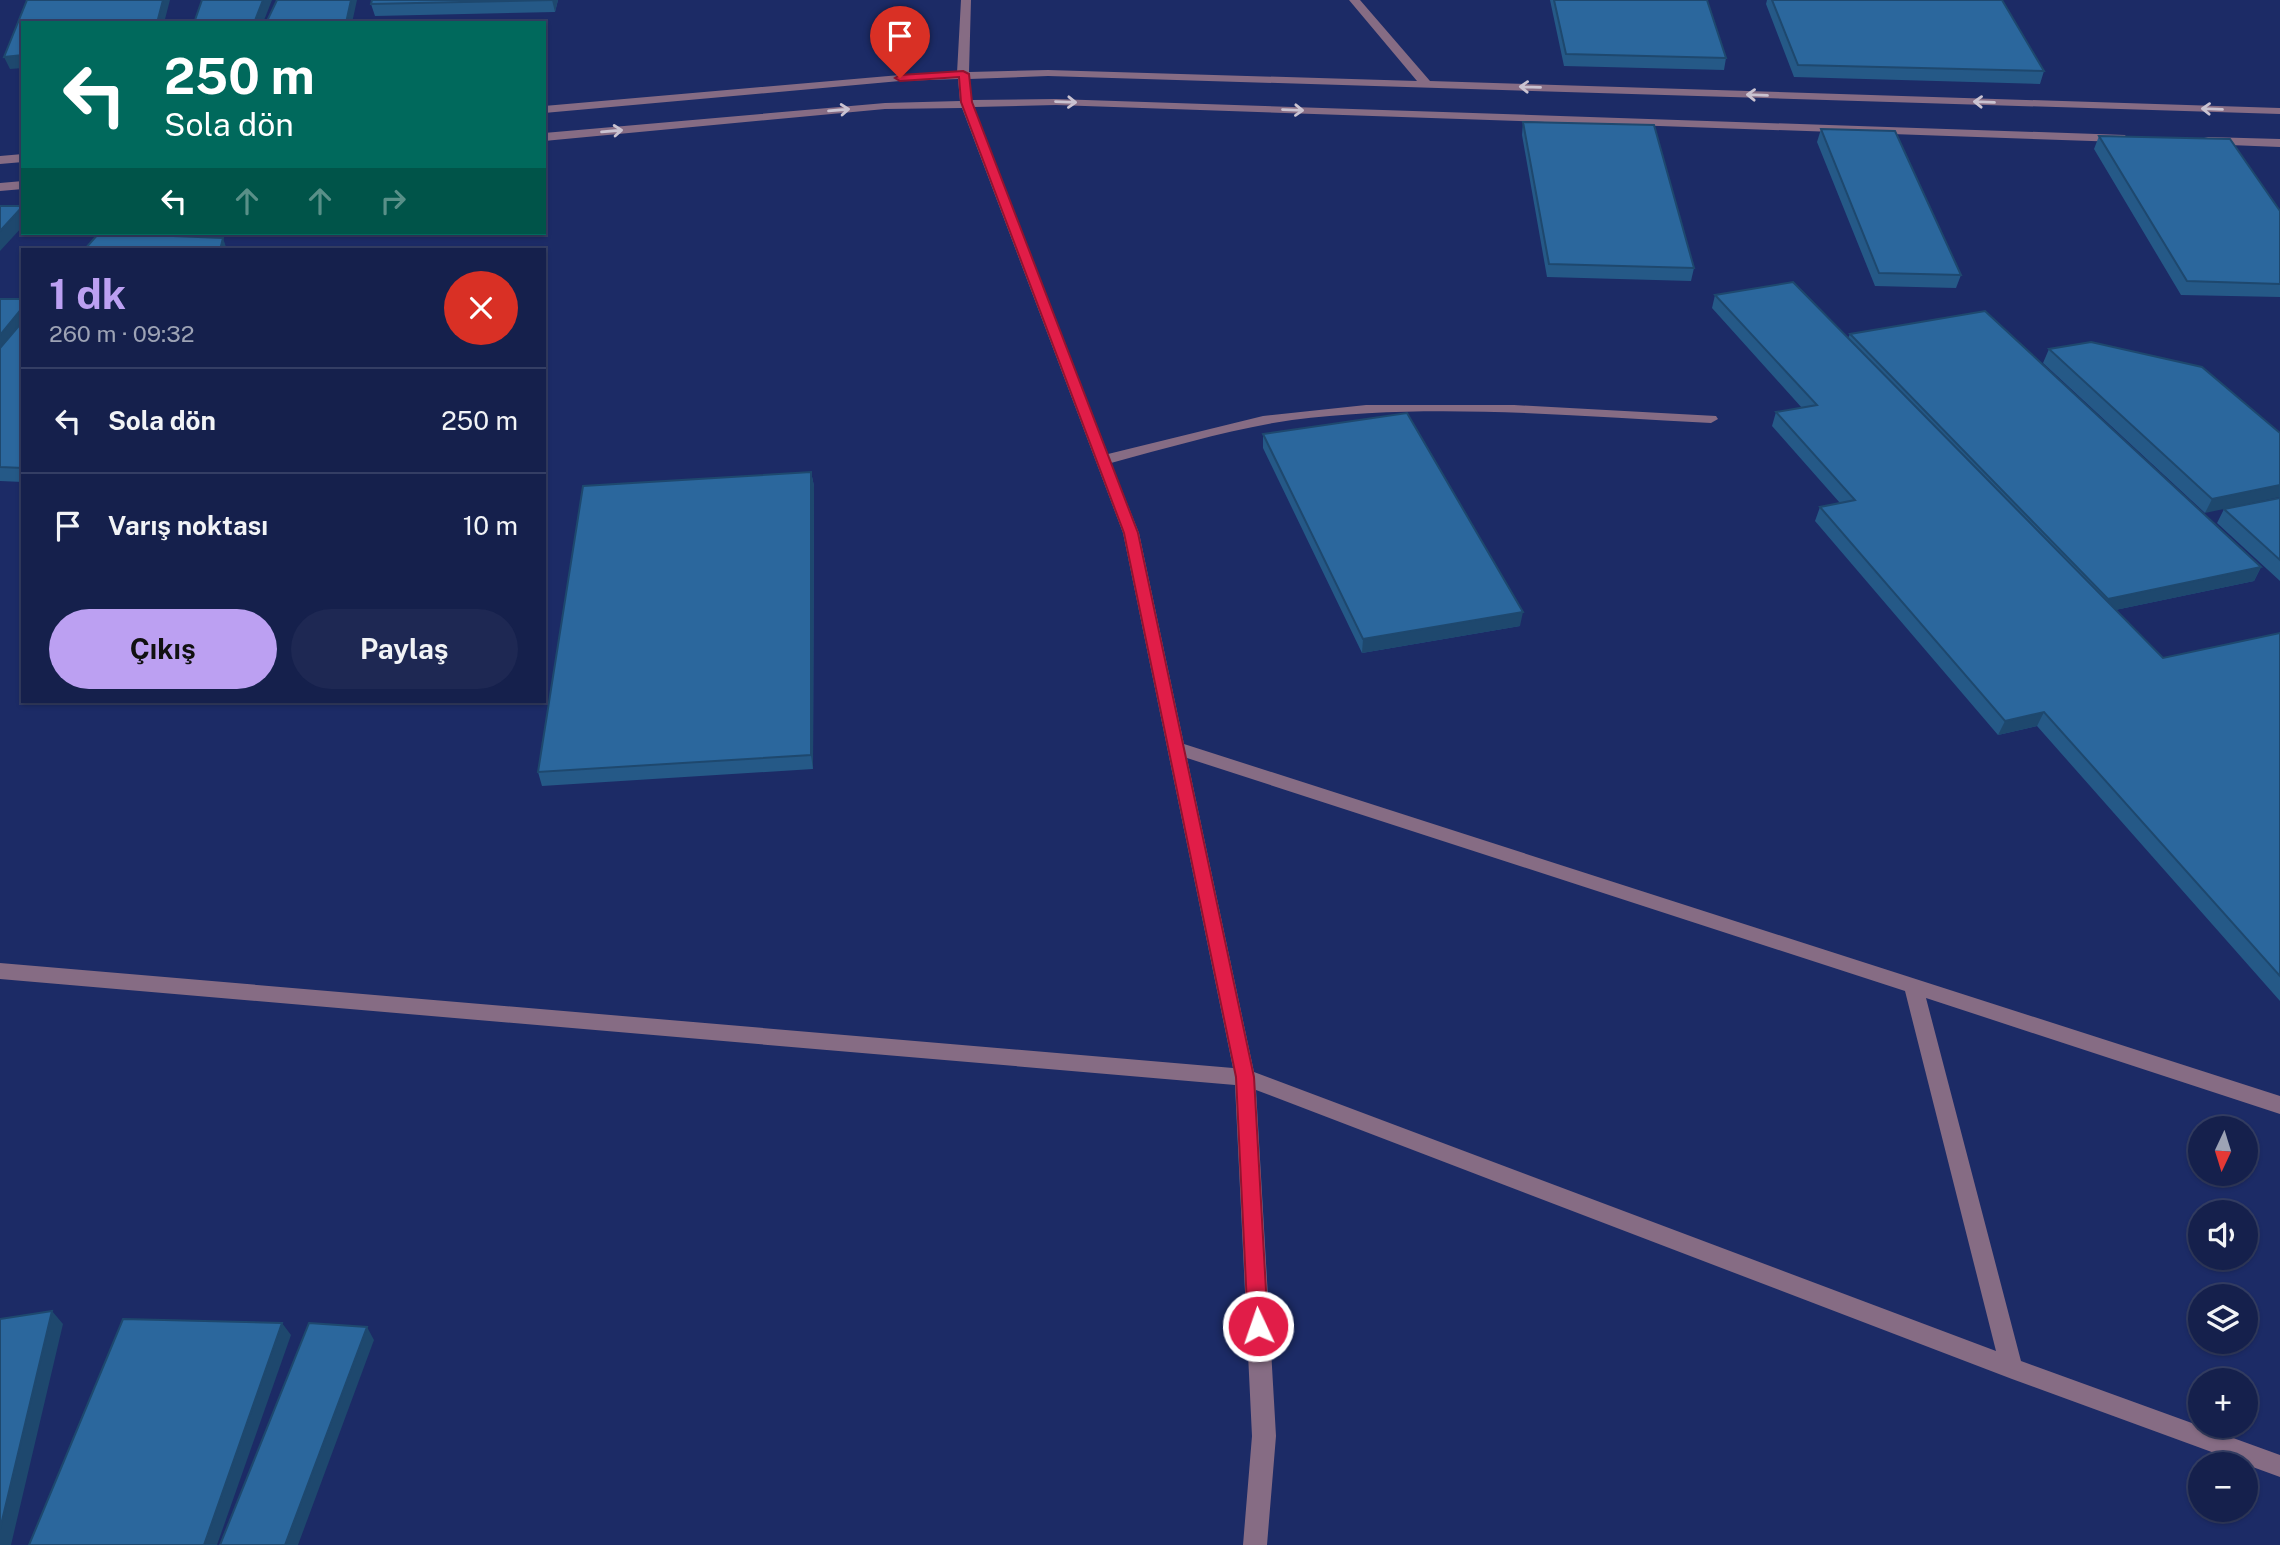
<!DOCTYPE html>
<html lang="tr">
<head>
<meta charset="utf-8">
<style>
	:root { --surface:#15204c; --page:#1e2853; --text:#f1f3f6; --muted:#9da3b5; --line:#343e64; --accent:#bca0f2 }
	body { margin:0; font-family:"Public Sans",sans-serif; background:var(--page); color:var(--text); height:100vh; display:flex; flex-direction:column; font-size:26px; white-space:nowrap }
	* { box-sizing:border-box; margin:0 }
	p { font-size:23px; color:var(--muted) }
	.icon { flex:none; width:38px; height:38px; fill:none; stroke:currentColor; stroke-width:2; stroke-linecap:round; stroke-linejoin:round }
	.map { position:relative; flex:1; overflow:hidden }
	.sheet { position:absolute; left:21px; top:248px; width:525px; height:455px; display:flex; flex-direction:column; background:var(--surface); border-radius:0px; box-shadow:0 2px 5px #0004,0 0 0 2px var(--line) }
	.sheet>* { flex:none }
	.top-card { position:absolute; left:21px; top:21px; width:525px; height:214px; border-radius:0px; box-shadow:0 2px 5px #0004,0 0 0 2px var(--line); background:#00695c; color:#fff; overflow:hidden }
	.needle { width:46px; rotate:184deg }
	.controls { position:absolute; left:2188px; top:1116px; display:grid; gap:14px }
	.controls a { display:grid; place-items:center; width:70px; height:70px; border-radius:50%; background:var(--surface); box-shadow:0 2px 5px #0004,0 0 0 2px var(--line); font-size:35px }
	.pin { position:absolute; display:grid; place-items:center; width:60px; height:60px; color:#fff; margin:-72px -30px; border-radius:50% 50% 50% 0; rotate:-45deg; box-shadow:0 0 7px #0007 }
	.pin .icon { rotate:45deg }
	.me { position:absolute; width:77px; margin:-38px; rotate:357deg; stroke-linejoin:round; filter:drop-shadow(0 0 5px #0008) }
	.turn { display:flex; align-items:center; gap:24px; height:147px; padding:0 28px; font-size:32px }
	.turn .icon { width:91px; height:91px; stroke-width:2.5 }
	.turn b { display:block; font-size:49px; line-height:60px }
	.lanes { display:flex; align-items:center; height:66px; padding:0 28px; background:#0003; justify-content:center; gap:35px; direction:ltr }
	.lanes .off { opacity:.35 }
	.round { display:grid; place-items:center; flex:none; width:74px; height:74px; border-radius:37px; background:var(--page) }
	.summary { display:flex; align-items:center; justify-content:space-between; height:119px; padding:0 28px }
	h1 { font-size:42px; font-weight:700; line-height:52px; color:var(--accent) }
	.primary-button { display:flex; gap:14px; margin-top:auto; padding:14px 28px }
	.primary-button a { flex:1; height:80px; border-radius:42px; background:var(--accent); color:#111; font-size:28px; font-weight:700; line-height:80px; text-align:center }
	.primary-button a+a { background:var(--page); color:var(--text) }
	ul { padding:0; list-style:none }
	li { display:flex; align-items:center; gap:21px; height:105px; padding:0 28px; border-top:2px solid var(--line) }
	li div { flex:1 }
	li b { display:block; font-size:26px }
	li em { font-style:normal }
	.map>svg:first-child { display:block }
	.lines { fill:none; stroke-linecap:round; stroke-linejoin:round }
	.minor { fill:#866c84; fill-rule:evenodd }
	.wall { fill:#255987 }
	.shaded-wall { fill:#1e486e }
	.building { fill:#2b679d; stroke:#1e486e; stroke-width:2 }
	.oneway { stroke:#cac3d1 }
	.route { fill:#e11d48; stroke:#92132f; stroke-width:2 }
</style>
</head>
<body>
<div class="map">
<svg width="2280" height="1545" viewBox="0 0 2280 1545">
	<rect width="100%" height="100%" fill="#1c2b66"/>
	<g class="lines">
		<!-- minor -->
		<path class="minor" d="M961,0H971L969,72L1048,70L1417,81L1349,0H1360L1430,81L2280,108V114L1048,76L969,79L972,100L1056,99L2125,135L2127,138L2121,142L1056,105L974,107L1108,454L1263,416L1366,405H1514L1716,416L1718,419L1711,423C1572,416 1431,402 1292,420C1231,429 1171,447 1111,463L1139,533L1184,744L2280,1096V1114L1926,998L2021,1361L2280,1455V1477L2012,1379L1256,1090L1276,1436L1267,1545H1243L1252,1436L1235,1085L0,979V963L1233,1068L1123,533L962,108L885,109L544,141V133L885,103L960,101L958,79L900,81L544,113V106L900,75L957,73ZM1187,758L1905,991L1996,1351L1254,1072Z
			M2208,137L2280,139V147L2204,144V138Z
			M23,154V162L0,164V156Z
			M23,181V189L0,191V183Z"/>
	</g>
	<!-- wall -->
	<path class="wall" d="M372,0H558L555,12L375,16L371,4Z
		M1550,0H1707L1726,58L1724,70L1564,66Z
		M1767,0H2002L2044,71L2040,84L1794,77L1766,4Z
		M1523,122L1694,268L1691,281L1547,277L1522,135Z
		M1821,129L1961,275L1956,288L1875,286L1817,142Z
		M2099,136L2280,211V297L2181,295L2094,149Z
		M1715,295L1848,338L1850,334L2261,567L2254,581L2115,610L2163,658L2280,633V1001L2037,726L1998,735L1815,521L1820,507L1840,503L1772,426L1776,412L1802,408L1712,308Z
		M0,299H23V482L0,481Z
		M2049,349L2280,433L2205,513L2043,363Z
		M1263,434L1520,626L1362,653L1263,448Z
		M811,472L814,486L813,769L542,786L538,772Z
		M2280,498V581L2217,523L2224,509Z"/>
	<!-- shaded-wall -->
	<path class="shaded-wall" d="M163,0H170L164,23H157Z
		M263,0H272L263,23H254Z
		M351,0H357L352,23H346Z
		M552,0H558L555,12Z
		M23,55V68L10,69L4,57Z
		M23,206V226L0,251V231Z
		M223,238L227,250H220Z
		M23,307V329L0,357V335Z
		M811,472L814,486L813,769L811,755Z
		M2280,485V497L2205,513L2212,499Z
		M2261,567L2254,581L2101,613L2108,599Z
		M1523,612L1520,626L1362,653L1363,639Z
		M2044,712L2037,726L1998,735L2005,721Z
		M52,1311L63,1324L11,1545H0V1529Z
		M282,1323L291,1335L217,1545H204Z
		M367,1327L374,1340L298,1545H285Z"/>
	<!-- building -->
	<path class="building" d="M27,0H163L157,23H23V55L4,57Z
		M202,0H263L254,23H194Z
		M277,0H351L346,23H266Z
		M372,0H553L371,4Z
		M1554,0H1707L1726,58L1566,54Z
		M1772,0H2002L2044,71L1798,65Z
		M1523,122L1654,125L1694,268L1549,264Z
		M1821,129L1895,131L1961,275L1879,273Z
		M2099,136L2230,139L2280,211V284L2187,281Z
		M0,206H23L0,231Z
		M99,233L223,238L220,250H84Z
		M1793,282L2163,658L2280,633V976L2044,712L2005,721L1820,507L1855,500L1776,412L1817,405L1715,295Z
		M0,299H23V307L0,335Z
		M1985,311L2261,567L2108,599L1850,334Z
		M23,321V468L0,467V348Z
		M2091,342L2202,367L2280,433V485L2212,499L2049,349Z
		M1407,413L1523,612L1363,639L1263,434Z
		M811,472V755L538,772L583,486Z
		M2280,498V560L2224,509Z
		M52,1311L0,1529V1319Z
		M123,1319L282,1323L204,1545H29Z
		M309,1323L367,1327L285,1545H220Z"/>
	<!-- one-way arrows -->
	<defs><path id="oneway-shaft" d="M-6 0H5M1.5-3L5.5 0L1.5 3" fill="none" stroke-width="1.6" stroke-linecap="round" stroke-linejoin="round" transform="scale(1.75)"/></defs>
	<g class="oneway">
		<use href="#oneway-shaft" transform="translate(1530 87) rotate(-178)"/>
		<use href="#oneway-shaft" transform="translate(1757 95) rotate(-178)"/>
		<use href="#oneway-shaft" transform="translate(1066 102) rotate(2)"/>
		<use href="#oneway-shaft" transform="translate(1984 102) rotate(-178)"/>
		<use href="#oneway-shaft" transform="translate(2212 109) rotate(-178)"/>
		<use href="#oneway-shaft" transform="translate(839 110) rotate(-5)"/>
		<use href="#oneway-shaft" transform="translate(1293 110) rotate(2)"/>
		<use href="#oneway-shaft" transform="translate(612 131) rotate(-5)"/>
	</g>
	<!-- route -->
	<path class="route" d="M963,71L969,74L972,102L1138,533L1254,1077L1268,1326L1265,1332L1258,1335L1251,1332L1248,1326L1236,1077L1124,533L961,102L959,77L900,81L895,78L900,75Z"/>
</svg>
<div class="controls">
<a><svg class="needle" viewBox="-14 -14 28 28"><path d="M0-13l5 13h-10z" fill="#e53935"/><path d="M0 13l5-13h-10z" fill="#9da3b5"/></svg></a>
<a><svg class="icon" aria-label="sound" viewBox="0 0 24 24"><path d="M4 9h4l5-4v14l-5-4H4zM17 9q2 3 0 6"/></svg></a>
<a><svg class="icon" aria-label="layers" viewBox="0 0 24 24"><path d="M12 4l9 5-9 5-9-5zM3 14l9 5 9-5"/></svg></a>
<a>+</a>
<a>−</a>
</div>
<div class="pin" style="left:900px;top:78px;background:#d93025"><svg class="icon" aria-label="arrive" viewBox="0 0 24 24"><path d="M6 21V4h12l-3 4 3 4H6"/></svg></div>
<svg class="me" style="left:1258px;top:1326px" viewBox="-20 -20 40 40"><circle r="17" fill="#e11d48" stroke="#fff" stroke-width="3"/><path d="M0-11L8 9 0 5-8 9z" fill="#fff"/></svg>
<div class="top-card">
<div class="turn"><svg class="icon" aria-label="left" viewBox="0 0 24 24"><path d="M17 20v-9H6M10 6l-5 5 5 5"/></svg><div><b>250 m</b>Sola dön</div></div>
<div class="lanes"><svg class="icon" aria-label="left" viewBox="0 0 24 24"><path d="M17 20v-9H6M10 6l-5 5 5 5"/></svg><svg class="icon off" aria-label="ahead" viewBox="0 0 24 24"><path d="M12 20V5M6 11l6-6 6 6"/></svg><svg class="icon off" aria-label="ahead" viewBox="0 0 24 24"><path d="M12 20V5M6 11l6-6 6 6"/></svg><svg class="icon off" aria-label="right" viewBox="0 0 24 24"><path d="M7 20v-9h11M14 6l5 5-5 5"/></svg></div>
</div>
<section class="sheet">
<div class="summary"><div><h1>1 dk</h1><p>260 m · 09:32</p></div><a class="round" style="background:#d93025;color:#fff"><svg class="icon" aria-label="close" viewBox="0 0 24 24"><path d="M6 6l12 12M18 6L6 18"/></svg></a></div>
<ul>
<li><svg class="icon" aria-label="left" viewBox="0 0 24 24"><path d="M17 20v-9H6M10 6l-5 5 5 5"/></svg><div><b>Sola dön</b></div><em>250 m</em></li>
<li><svg class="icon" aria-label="arrive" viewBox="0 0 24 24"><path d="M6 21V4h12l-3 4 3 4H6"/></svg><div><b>Varış noktası</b></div><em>10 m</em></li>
</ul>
<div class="primary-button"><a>Çıkış</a><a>Paylaş</a></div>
</section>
</div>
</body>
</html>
